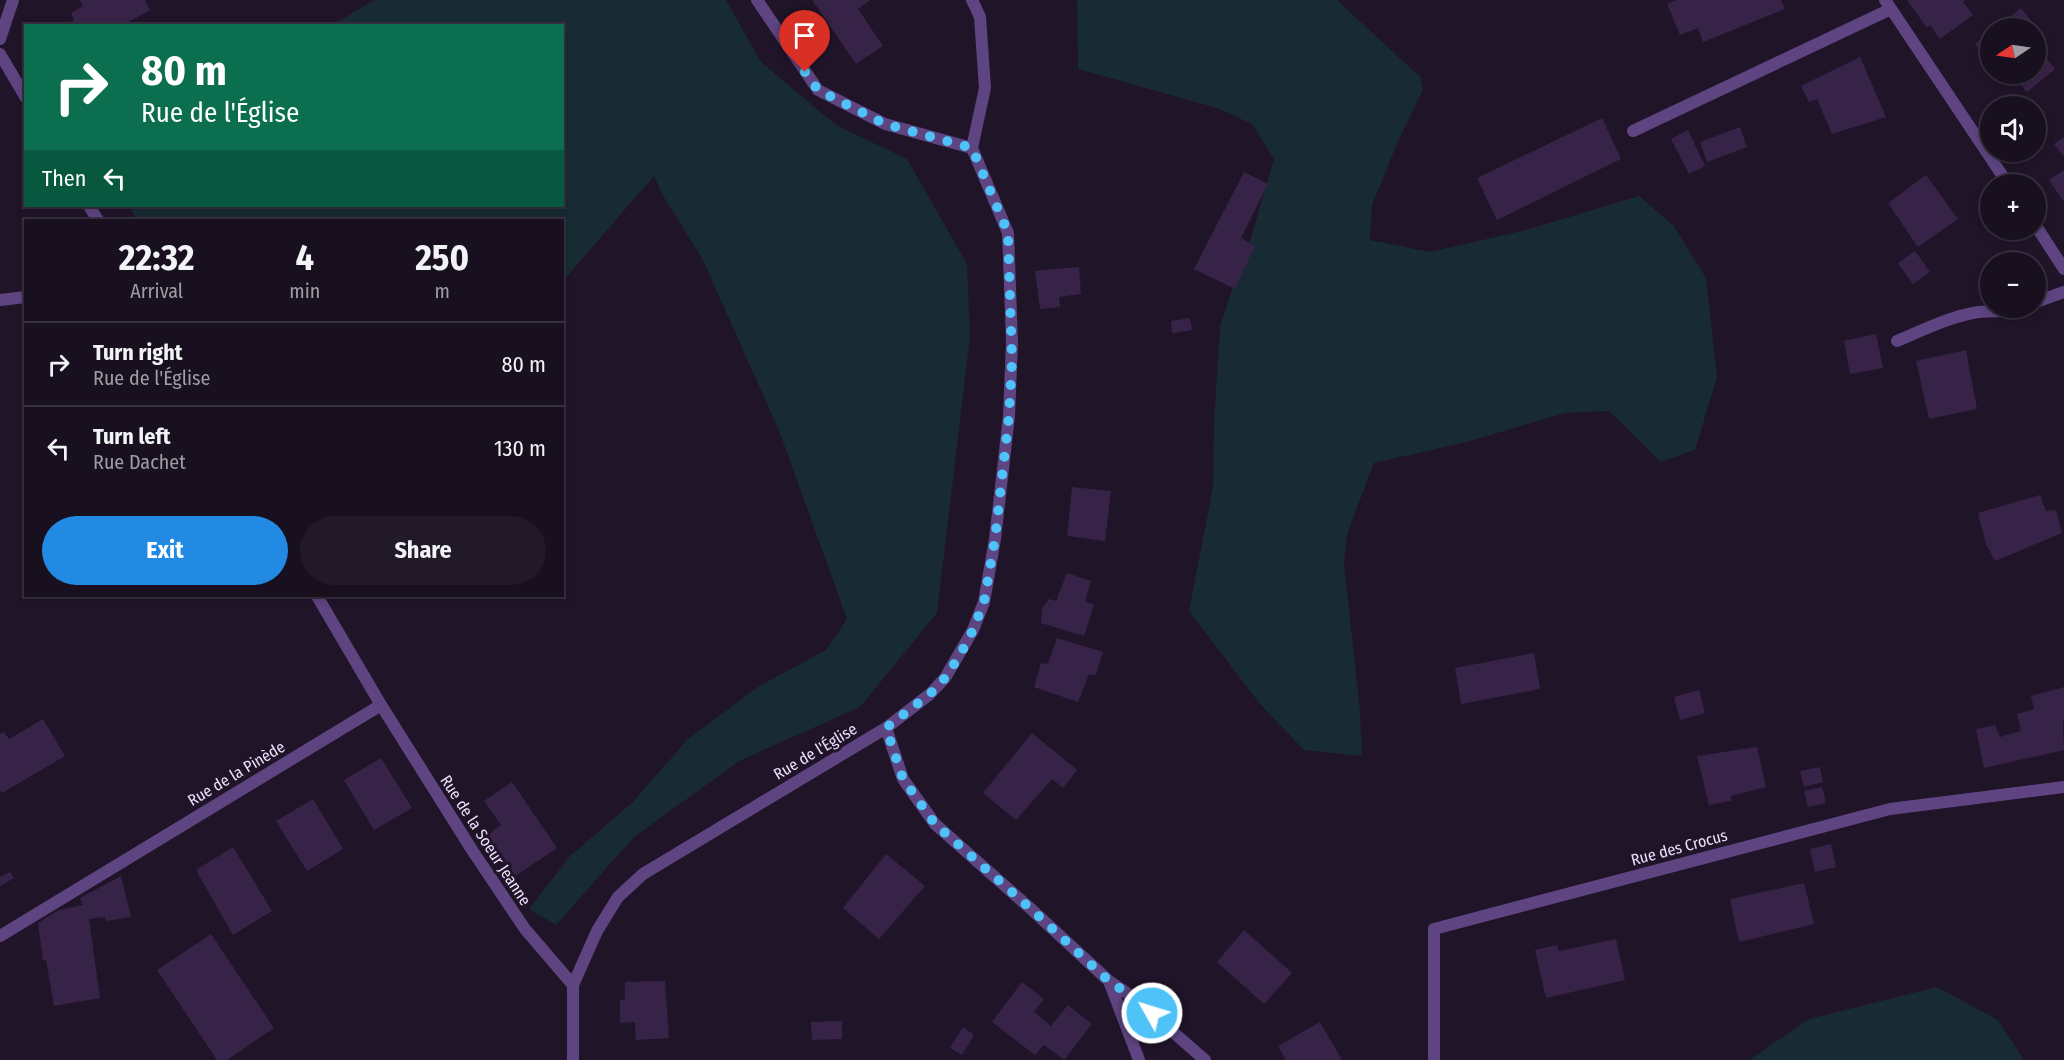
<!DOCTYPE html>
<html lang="en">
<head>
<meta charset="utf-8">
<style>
	:root { --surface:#180f1f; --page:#211828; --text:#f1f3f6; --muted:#9f9ca4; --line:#362f3d; --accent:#238ae4 }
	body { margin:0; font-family:"Fira Sans Condensed",sans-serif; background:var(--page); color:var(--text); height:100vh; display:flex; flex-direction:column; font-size:22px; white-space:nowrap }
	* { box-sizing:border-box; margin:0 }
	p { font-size:20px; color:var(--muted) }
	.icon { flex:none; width:33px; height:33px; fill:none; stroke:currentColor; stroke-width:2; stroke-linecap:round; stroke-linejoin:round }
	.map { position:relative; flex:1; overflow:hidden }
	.drawer { position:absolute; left:24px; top:219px; width:540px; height:378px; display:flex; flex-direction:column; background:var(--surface); border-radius:0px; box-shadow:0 3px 9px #0003,0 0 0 2px var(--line) }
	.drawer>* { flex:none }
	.guide { position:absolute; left:24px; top:24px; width:540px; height:183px; border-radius:0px; box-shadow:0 3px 9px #0003,0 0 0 2px var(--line); background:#0b6e4f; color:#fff; overflow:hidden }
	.needle { width:39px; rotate:257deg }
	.controls { position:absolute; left:1980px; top:18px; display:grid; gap:12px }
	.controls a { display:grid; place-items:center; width:66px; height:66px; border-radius:50%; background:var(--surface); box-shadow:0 3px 9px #0003,0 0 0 2px var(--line); font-size:30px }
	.pin { position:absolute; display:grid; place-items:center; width:51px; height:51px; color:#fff; margin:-62px -26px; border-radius:50% 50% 50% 0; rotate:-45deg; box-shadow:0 0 6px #0007 }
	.pin .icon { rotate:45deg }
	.me { position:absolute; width:66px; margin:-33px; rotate:309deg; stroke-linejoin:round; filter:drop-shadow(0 0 4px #0008) }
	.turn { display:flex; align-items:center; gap:21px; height:126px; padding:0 18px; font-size:27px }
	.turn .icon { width:78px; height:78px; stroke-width:2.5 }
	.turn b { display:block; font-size:42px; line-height:51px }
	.then { display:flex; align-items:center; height:57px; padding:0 18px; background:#0003; gap:12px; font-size:22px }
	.eta { display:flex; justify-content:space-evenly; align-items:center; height:102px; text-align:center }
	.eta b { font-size:36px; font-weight:700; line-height:42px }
	.button { display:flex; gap:12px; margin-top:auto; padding:12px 18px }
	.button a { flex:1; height:69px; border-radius:36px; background:var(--accent); color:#fff; font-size:24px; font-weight:700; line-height:69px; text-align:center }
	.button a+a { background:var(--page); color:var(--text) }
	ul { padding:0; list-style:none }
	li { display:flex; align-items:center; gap:18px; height:84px; padding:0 18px; border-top:2px solid var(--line) }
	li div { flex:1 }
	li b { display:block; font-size:22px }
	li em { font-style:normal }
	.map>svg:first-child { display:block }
	.green { fill:#182a33 }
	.building { fill:#382348 }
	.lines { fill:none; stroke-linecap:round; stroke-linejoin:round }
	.street { stroke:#5e4582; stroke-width:12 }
	.route { stroke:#4fc3f7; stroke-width:10; stroke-dasharray:0 18 }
	.labels { text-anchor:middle; stroke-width:6; stroke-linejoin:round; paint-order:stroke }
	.street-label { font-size:16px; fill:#ede0fb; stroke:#201429 }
</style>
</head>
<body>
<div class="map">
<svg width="2064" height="1060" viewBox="0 0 2064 1060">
	<rect width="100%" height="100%" fill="#201429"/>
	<!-- green -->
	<path class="green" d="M374,0H726L761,62L836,125L907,159L967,264L970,337L937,613L860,707L741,760L634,837L556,925L529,909L570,856L632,803L687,740L758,687L826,650L847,619L780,433L702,258L662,194L654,176L563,281L562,220H137L129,206H562V26L332,25Z
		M1077,0H1337L1420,77L1423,90L1399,139L1372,205L1370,240L1430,252L1526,230L1639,196L1673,225L1706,278L1717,377L1695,450L1661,462L1609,411L1565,413L1467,442L1374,463L1347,534L1344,563L1360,711L1362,756L1304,750L1260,704L1189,611L1213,487L1214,424L1220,326L1238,271L1248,248L1274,159L1252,124L1217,108L1078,69Z
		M1937,987L1998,1020L2024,1060H1749L1809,1019Z"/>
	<!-- building -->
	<path class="building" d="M80,0H145L150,10L121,26H64L74,20L71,13L83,6Z
		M812,0H870L858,9L883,46L856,64Z
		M1677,0H1781L1785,9L1703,42L1698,28L1680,35L1667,4Z
		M1907,0H1966L1963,2L1973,15L1940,39L1930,25L1927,28Z
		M2021,8L2041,33L2036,37V28H1995Z
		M1990,32V63L1975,44Z
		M2036,45L2055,69L2027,92L2012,74H2036Z
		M1860,57L1886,117L1832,134L1817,99L1809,102L1801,86Z
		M1602,118L1621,159L1497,220L1477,178Z
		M1740,127L1747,147L1707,162L1700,142Z
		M1688,130L1705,166L1689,174L1671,139Z
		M2064,137V157L2054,144Z
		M2064,170V202L2049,180Z
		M1244,172L1268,184L1241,238L1255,246L1235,289L1194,269Z
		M1926,175L1958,219L1918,247L1888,203Z
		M1915,251L1930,272L1913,284L1898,263Z
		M1079,267L1081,294L1059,297L1060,307L1040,309L1035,271Z
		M1190,318L1192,330L1172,333L1171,321Z
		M1876,334L1883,368L1850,374L1844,341Z
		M1966,350L1977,409L1929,419L1916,361Z
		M1072,487L1111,491L1105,541L1067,536Z
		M2040,495L2046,511L2056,510L2062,533L1995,561L1986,544L1978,513Z
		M1067,573L1091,581L1085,601L1094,605L1084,636L1041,623L1042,608L1049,599L1056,601Z
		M1057,638L1103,652L1095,676L1089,674L1078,702L1034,687L1041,663L1048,664Z
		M1534,653L1540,689L1461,704L1455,668Z
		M2064,687V721H2063L2064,750L1984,768L1976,729L1995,725L2000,737L2021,731L2017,714L2034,709L2031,696Z
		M1699,690L1705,713L1680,720L1674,697Z
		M43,719L65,756L2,793L0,790V734L4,732L9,739Z
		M1032,733L1077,770L1063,788L1052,779L1016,820L983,793Z
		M1757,747L1766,787L1731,796V801L1709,805L1697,756Z
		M381,758L412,808L374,830L344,780Z
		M1820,767L1823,782L1804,787L1800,771Z
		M512,782L557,848L514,877L486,836L501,825L484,801Z
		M1822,787L1826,803L1808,807L1804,791Z
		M313,799L343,849L307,871L276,821Z
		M1831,844L1836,867L1815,872L1810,849Z
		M233,847L272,911L233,935L196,870Z
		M886,854L925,886L879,939L843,908Z
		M10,872L14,878L0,886V877Z
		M121,876L131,917L106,921L105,917L89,919L100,998L54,1006L46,960H43L38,923L59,910L83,905L80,898Z
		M1804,883L1814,924L1739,942L1730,899Z
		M1244,930L1292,973L1264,1004L1217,962Z
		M211,934L274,1028L227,1060H217L157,970Z
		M1616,939L1625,980L1546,998L1535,950L1557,945L1559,951Z
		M665,981L669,1038L636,1040L635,1022L620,1023V1000L625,999V982Z
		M1022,982L1044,999L1034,1012L1051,1026L1068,1005L1092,1024L1064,1060L1044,1045L1035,1055L992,1022Z
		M842,1021V1039L812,1040L811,1022Z
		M1320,1022L1342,1060H1286L1278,1046Z
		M963,1027L974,1035L962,1055L950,1048Z"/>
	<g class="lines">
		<!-- street -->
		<path class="street" d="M757,0L818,90L885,124L972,148
			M1885,0L2008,184
			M0,39L13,0
			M0,54L26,98
			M1633,131L1891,9
			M89,206L98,220
			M2036,226L2064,269
			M0,300L26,297
			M2036,302L2064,292
			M1897,341C1923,330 1951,316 1979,312C1994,310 2007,313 2022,308
			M317,596L381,705L472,850L525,929L573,985
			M886,728L903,779L935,824L1031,909L1109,981L1134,998L1205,1060
			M0,936L381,705
			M1109,981L1139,1060
			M573,1060V985L597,931L618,897L643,874L886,728L930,694L945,678L973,630L984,602L995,539L1009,416L1012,342L1008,233L972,148L985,88L980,17L972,0
			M1434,1060V929L1890,809L2064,787"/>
	</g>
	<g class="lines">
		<!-- route -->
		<path class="route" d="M805,72L818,90L885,124L972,148L1008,233L1012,361L1009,416L995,539L984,602L973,630L960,655L945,678L930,694L886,728L903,779L935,824L1031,909L1109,981L1134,998L1152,1013"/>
	</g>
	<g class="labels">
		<!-- street labels -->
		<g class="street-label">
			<text transform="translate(815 751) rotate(-31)" y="6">Rue de l'Église</text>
			<text transform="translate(236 773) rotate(-31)" y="6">Rue de la Pinède</text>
			<text transform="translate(486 840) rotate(57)" y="6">Rue de la Soeur Jeanne</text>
			<text transform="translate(1679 847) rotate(-15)" y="6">Rue des Crocus</text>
		</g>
	</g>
</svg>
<div class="controls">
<a><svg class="needle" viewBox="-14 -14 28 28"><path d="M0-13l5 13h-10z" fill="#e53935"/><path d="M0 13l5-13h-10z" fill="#9f9ca4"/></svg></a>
<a><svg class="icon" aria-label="sound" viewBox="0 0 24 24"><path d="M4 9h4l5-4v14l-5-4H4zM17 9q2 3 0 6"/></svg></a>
<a>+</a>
<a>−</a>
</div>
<div class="pin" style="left:805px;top:72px;background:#d93025"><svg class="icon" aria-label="arrive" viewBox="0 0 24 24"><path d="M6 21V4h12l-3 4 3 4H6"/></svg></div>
<svg class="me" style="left:1152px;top:1013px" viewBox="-20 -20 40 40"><circle r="17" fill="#4fc3f7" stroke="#fff" stroke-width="3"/><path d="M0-11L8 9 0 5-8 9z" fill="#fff"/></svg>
<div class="guide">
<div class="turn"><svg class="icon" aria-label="right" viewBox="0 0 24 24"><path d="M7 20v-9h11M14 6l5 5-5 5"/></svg><div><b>80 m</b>Rue de l'Église</div></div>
<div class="then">Then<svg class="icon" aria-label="left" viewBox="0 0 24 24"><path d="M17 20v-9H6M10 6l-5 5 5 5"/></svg></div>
</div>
<section class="drawer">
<div class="eta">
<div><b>22:32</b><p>Arrival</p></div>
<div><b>4</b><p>min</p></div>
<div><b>250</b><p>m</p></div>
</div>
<ul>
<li><svg class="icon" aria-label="right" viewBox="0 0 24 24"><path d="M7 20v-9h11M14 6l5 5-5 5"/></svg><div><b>Turn right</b><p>Rue de l'Église</p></div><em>80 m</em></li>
<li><svg class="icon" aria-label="left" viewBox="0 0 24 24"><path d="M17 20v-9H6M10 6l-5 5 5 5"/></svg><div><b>Turn left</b><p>Rue Dachet</p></div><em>130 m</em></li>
</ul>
<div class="button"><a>Exit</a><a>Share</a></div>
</section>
</div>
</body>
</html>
